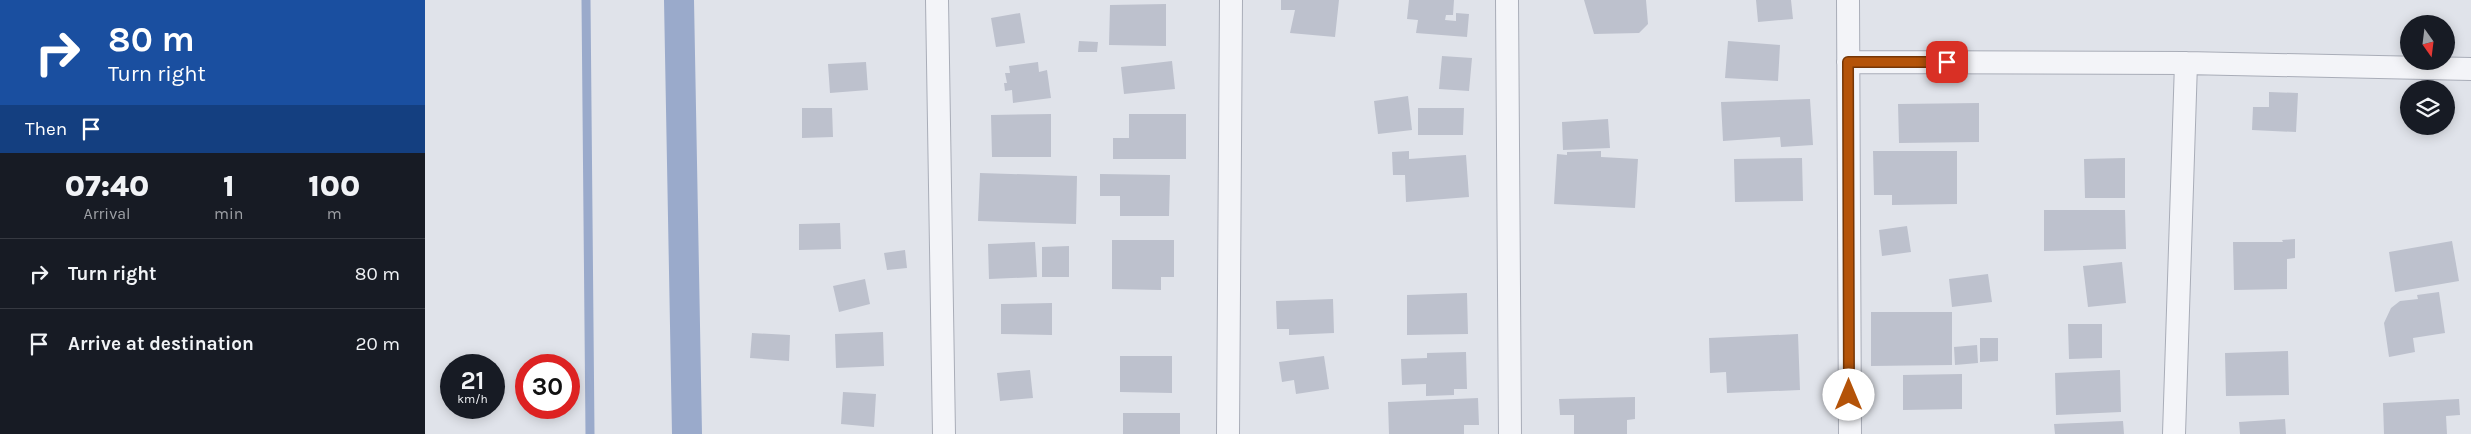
<!DOCTYPE html>
<html lang="en">
<head>
<meta charset="utf-8">
<style>
	:root { --surface:#171b24; --page:#20242c; --text:#f1f3f6; --muted:#9ea1a6; --line:#363941 }
	body { margin:0; font-family:Karla,sans-serif; background:var(--page); color:var(--text); height:100vh; display:flex; flex-direction:column; font-size:19px; white-space:nowrap }
	* { box-sizing:border-box; margin:0 }
	p { font-size:16px; color:var(--muted) }
	.icon { flex:none; width:28px; height:28px; fill:none; stroke:currentColor; stroke-width:2; stroke-linecap:round; stroke-linejoin:round }
	.map { position:relative; flex:1; overflow:hidden }
	.sheet { display:flex; flex-direction:column; background:var(--surface); width:425px }
	.sheet>* { flex:none }
	.top-card { background:#1a4fa0; color:#fff; overflow:hidden }
	.needle { width:32px; rotate:166deg }
	.tools { position:absolute; left:1975px; top:15px; display:grid; gap:10px }
	.tools a { display:grid; place-items:center; width:55px; height:55px; border-radius:50%; background:var(--surface); box-shadow:0 2px 12px #0003; font-size:25px }
	.speed { position:absolute; left:15px; top:354px; display:flex; gap:10px; font-size:25px; font-weight:700; text-align:center }
	.speed>* { display:grid; place-content:center; width:65px; height:65px; border-radius:50%; background:var(--surface); box-shadow:0 2px 12px #0003; line-height:1 }
	.speed small { font-size:12px; font-weight:400 }
	.speed .limit { border:8px solid #d22; background:#fff; color:#111 }
	.pin { position:absolute; display:grid; place-items:center; width:42px; height:42px; color:#fff; margin:-21px; border-radius:10px; box-shadow:0 2px 8px #0006 }
	.me { position:absolute; width:55px; margin:-28px; rotate:0deg; stroke-linejoin:round; filter:drop-shadow(0 0 4px #0008) }
	.turn { display:flex; align-items:center; gap:18px; height:105px; padding:0 25px; font-size:22px }
	.turn .icon { width:65px; height:65px; stroke-width:2.5 }
	.turn b { display:block; font-size:35px; line-height:42px }
	.then { display:flex; align-items:center; height:48px; padding:0 25px; background:#0003; gap:10px; font-size:19px }
	.eta { display:flex; justify-content:space-evenly; align-items:center; height:85px; text-align:center }
	.eta b { font-size:30px; font-weight:800; line-height:35px }
	ul { padding:0; list-style:none }
	li { display:flex; align-items:center; gap:15px; height:70px; padding:0 25px; border-top:1px solid var(--line) }
	li div { flex:1 }
	li b { display:block; font-size:19px }
	li em { font-style:normal }
	main { display:flex; flex:1; min-height:0 }
	.map>svg:first-child { display:block }
	.lines { fill:none; stroke-linecap:round; stroke-linejoin:round }
	.stream { stroke:#9aaacb; stroke-width:9 }
	.canal { stroke:#9aaacb; stroke-width:30 }
	.building { fill:#bdc1cd }
	.street-casing { stroke:#a9adb8; stroke-width:24 }
	.street { stroke:#f3f4f8; stroke-width:22 }
	.route-casing { stroke:#753606; stroke-width:12 }
	.route { stroke:#b45309; stroke-width:9 }
</style>
</head>
<body>
<main>
<section class="sheet">
<div class="top-card">
<div class="turn"><svg class="icon" aria-label="right" viewBox="0 0 24 24"><path d="M7 20v-9h11M14 6l5 5-5 5"/></svg><div><b>80 m</b>Turn right</div></div>
<div class="then">Then<svg class="icon" aria-label="arrive" viewBox="0 0 24 24"><path d="M6 21V4h12l-3 4 3 4H6"/></svg></div>
</div>
<div class="eta">
<div><b>07:40</b><p>Arrival</p></div>
<div><b>1</b><p>min</p></div>
<div><b>100</b><p>m</p></div>
</div>
<ul>
<li><svg class="icon" aria-label="right" viewBox="0 0 24 24"><path d="M7 20v-9h11M14 6l5 5-5 5"/></svg><div><b>Turn right</b></div><em>80 m</em></li>
<li><svg class="icon" aria-label="arrive" viewBox="0 0 24 24"><path d="M6 21V4h12l-3 4 3 4H6"/></svg><div><b>Arrive at destination</b></div><em>20 m</em></li>
</ul>
</section>
<div class="map">
<svg width="2046" height="434" viewBox="0 0 2046 434">
	<rect width="100%" height="100%" fill="#e0e3ea"/>
	<g class="lines">
		<!-- stream -->
		<path class="stream" d="M161,0L165,434"/>
		<!-- canal -->
		<path class="canal" d="M254,0L262,434"/>
	</g>
	<!-- building -->
	<path class="building" d="M856,0H914L910,37L865,33L870,10H856Z
		M984,0H1029L1028,15H1021L1020,20L1031,21V13L1044,14L1042,37L991,33L993,20L982,19Z
		M1159,0H1221L1223,24L1214,33L1169,34Z
		M1331,0H1366L1368,19L1333,22Z
		M741,4V46L684,45L685,5Z
		M595,13L600,43L571,47L566,18Z
		M654,41L673,42L672,52H653Z
		M1303,41L1355,45L1353,81L1300,78Z
		M1017,56L1047,58L1044,91L1014,89Z
		M747,61L750,89L699,94L696,67Z
		M441,62L443,90L405,93L403,64Z
		M613,62L614,72L622,70L626,98L588,103L587,90L580,91L579,83H582L580,73H585L584,66Z
		M1844,92L1873,93L1871,132L1827,130L1828,107H1844Z
		M983,96L987,130L953,134L949,101Z
		M1385,99L1388,145L1356,147L1355,137L1298,141L1296,102Z
		M1554,103V142L1474,143L1473,104Z
		M377,108H407L408,137L377,138Z
		M993,108H1039L1038,135H993Z
		M626,114V157H567L566,115Z
		M704,114H761V159H688V138H704Z
		M1183,119L1185,148L1138,150L1137,122Z
		M984,151V159L1041,155L1044,197L981,202L980,175H968L967,152Z
		M1176,151V157L1213,159L1210,208L1129,204L1132,154L1142,155V152Z
		M1448,151H1532V204L1467,205V195H1449Z
		M1377,158L1378,201L1310,202L1309,159Z
		M1700,158V198H1660L1659,159Z
		M555,173L652,176L651,224L553,221Z
		M675,174L745,175L744,216H695V196H675Z
		M1619,210H1700L1701,249L1619,251Z
		M415,223L416,249L374,250V224Z
		M1482,226L1486,252L1457,256L1454,230Z
		M1870,239V258L1862,259V289L1809,290L1808,242H1858L1857,240Z
		M687,240H749V277H736V290L687,289Z
		M2027,241L2034,281L1970,292L1964,252Z
		M610,242L612,277L564,279L563,244Z
		M644,246V277H617V247Z
		M480,250L482,268L462,270L459,253Z
		M1697,262L1701,303L1663,307L1658,266Z
		M1563,274L1567,302L1527,307L1524,279Z
		M440,279L445,304L414,312L408,286Z
		M2014,292L2020,333L1988,338L1990,352L1964,357L1959,323L1966,308L1975,301L1993,299L1992,295Z
		M1042,293L1043,334L982,335V295Z
		M908,299L909,333L864,335V329H852L851,301Z
		M627,303V335L576,334V304Z
		M1446,312H1527V365L1446,366Z
		M1643,324H1677V358L1644,359Z
		M458,332L459,366L411,368L410,334Z
		M327,333L365,335L364,361L325,358Z
		M1373,334L1375,390L1302,393L1301,372L1285,373L1284,338Z
		M1555,338H1573V361L1555,362Z
		M1552,345L1553,363L1530,365L1529,347Z
		M1863,351L1864,395L1801,396L1800,353Z
		M1041,352L1042,389H1029V395L1001,396V384L977,385L976,359L1002,358V353Z
		M695,356H747V393L695,392Z
		M899,356L904,389L871,394L869,380L857,382L854,362Z
		M605,370L608,398L575,401L572,373Z
		M1695,370L1696,412L1631,415L1630,373Z
		M1537,374V409L1478,410V375Z
		M418,392L451,394L449,427L416,424Z
		M1210,397V419L1202,420V434H1149V415H1135L1134,399Z
		M1053,398L1054,425H1039V434H964L963,402Z
		M2034,399L2035,415L2021,416L2022,434H1959L1958,403Z
		M698,413H755V434H698Z
		M1860,419L1861,434H1815L1814,422Z
		M1698,421L1699,434H1630L1629,424Z"/>
	<g class="lines">
		<defs>
			<path id="street" d="M512,0L519,434
				M1082,0L1085,434
				M1423,0L1425,434
				M1423,62L1761,63L2046,69
				M803,434L806,0
				M1749,434L1761,63"/>
		</defs>
		<!-- street casing -->
		<use href="#street" class="street-casing"/>
		<!-- street -->
		<use href="#street" class="street"/>
	</g>
	<g class="lines">
		<defs>
			<path id="route" d="M1424,395L1423,62H1522"/>
		</defs>
		<!-- route casing -->
		<use href="#route" class="route-casing"/>
		<!-- route -->
		<use href="#route" class="route"/>
	</g>
</svg>
<div class="tools">
<a><svg class="needle" viewBox="-14 -14 28 28"><path d="M0-13l5 13h-10z" fill="#e53935"/><path d="M0 13l5-13h-10z" fill="#9ea1a6"/></svg></a>
<a><svg class="icon" aria-label="layers" viewBox="0 0 24 24"><path d="M12 4l9 5-9 5-9-5zM3 14l9 5 9-5"/></svg></a>
</div>
<div class="speed"><div>21<small>km/h</small></div><div class="limit">30</div></div>
<div class="pin" style="left:1522px;top:62px;background:#d93025"><svg class="icon" aria-label="arrive" viewBox="0 0 24 24"><path d="M6 21V4h12l-3 4 3 4H6"/></svg></div>
<svg class="me" style="left:1424px;top:395px" viewBox="-20 -20 40 40"><circle r="19" fill="#fff"/><path d="M0-13L10 11 0 6-10 11z" fill="#b45309"/></svg>
</div>
</main>
</body>
</html>
